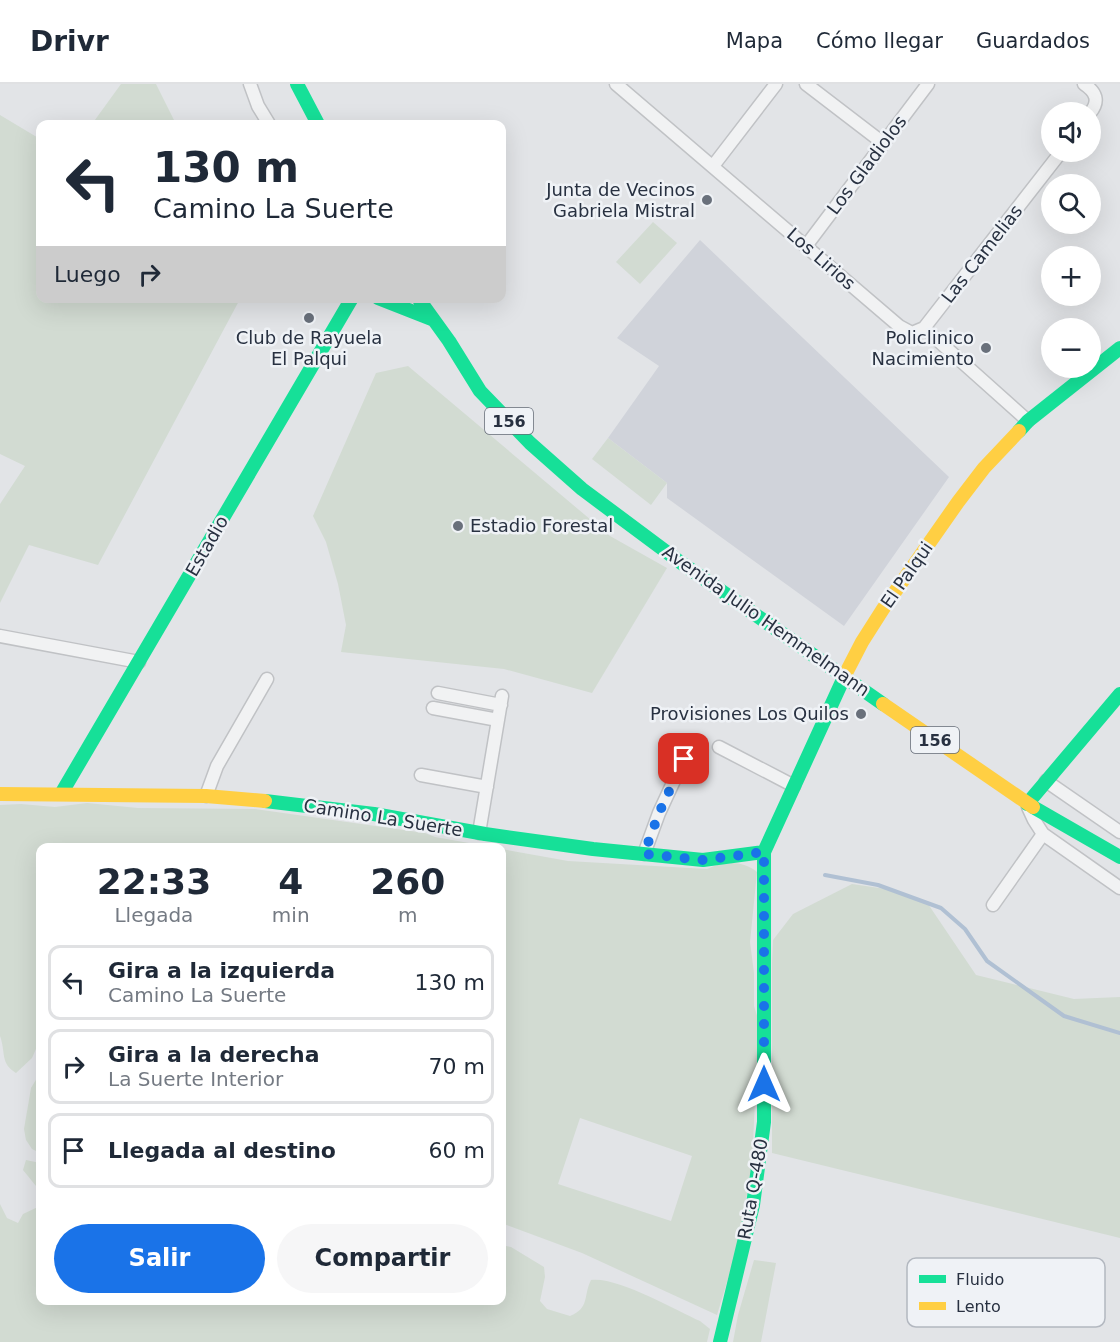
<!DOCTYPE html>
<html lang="es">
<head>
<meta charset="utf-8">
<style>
	:root { --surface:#fff; --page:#f6f6f7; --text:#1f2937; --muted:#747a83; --line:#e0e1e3; --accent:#1a73e8 }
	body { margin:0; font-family:"DejaVu Sans",sans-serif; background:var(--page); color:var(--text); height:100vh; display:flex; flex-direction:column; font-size:22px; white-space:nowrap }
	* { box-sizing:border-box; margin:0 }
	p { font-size:20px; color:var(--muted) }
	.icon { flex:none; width:33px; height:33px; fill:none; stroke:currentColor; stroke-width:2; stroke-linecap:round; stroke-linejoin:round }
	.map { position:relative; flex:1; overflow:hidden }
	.side { position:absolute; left:36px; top:759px; width:470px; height:462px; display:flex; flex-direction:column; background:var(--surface); border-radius:12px; box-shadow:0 6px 24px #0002 }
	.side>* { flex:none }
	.banner { position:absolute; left:36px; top:36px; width:470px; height:183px; border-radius:12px; box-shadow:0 6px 24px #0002; background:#fff; color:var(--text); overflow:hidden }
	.fabs { position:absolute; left:1041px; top:18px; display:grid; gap:12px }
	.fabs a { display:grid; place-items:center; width:60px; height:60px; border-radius:50%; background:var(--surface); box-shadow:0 6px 24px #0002; font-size:30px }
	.pin { position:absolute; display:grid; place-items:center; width:51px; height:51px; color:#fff; margin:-26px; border-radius:12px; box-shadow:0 3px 9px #0006 }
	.me { position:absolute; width:66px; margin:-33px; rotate:0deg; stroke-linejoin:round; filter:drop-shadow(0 0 4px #0008) }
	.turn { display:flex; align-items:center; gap:21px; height:126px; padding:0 18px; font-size:27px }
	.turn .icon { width:78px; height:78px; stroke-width:2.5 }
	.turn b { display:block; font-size:42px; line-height:51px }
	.then { display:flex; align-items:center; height:57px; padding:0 18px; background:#0003; gap:12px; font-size:22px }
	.eta { display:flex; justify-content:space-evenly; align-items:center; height:102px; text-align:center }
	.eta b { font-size:36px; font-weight:800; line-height:42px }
	.primary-button { display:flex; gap:12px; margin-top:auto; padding:12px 18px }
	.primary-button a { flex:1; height:69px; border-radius:36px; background:var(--accent); color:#fff; font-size:24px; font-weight:800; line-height:69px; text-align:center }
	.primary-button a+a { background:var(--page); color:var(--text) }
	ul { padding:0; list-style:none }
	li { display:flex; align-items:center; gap:18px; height:75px; margin:0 12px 9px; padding:0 6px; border:3px solid var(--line); border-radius:12px }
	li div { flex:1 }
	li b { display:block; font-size:22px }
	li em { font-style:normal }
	header { display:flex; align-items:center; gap:36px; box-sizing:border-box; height:84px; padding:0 30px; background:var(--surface); border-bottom:2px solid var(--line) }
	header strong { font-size:28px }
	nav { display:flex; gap:33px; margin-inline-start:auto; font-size:21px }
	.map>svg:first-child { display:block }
	.built { fill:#d0d3da }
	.green { fill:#d2dbd2; fill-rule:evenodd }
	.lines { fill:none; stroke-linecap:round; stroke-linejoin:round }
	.stream { stroke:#b0c0d3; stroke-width:4 }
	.street-casing { stroke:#c0c2c5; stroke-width:15 }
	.street { stroke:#f1f2f3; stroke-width:12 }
	.fast { stroke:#16e098; stroke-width:14 }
	.slow { stroke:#ffcf43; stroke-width:14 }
	.route { stroke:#1a73e8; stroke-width:10; stroke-dasharray:0 18 }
	.poi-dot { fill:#69707b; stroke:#eff2f6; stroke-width:2 }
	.labels { text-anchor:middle; stroke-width:5; stroke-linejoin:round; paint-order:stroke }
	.shield { fill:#eff2f6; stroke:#646b77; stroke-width:1.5 }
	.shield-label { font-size:16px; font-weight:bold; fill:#283141 }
	.street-label { font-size:18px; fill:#283141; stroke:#eff2f6 }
	.poi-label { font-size:18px; fill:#283141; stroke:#eff2f6; text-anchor:end }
	.key { fill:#eff2f6; stroke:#b3b8c0; stroke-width:1.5 }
	.key-label { font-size:16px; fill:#283141 }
</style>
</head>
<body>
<header>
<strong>Drivr</strong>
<nav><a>Mapa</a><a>Cómo llegar</a><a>Guardados</a></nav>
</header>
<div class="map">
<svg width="1120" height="1258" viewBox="0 0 1120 1258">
	<rect width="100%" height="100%" fill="#e2e4e7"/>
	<!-- built -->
	<path class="built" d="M700,156L949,393L844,542L667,414V399L608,354L659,282L617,254Z"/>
	<!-- green -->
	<path class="green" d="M121,0H156L176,40H92Z
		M0,31L40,55V214L240,215L98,481L29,461L0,519V420L25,382L0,370Z
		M653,138L677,159L640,200L616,178Z
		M408,282L610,452L667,484L592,609L504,585L341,568L346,541L338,500L326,458L313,432L376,289Z
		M608,354L667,399L651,421L592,375Z
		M87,719L138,724L255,725L425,749L435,753L492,763L40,764V956L32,974L16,989C0,979 6,969 0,952V721L21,720L55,723Z
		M501,765L568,777L707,785C723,777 743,776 757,788L750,858L754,889V922L759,938L752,1078L740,1155L717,1231L582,1169L501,1139ZM580,1034L692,1072L671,1137L558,1100Z
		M852,800L886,805L926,817L976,891L1074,915L1120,913V1154L772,1069V879L773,856L793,830Z
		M40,989V1069L32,1065L26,1056L24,1045L31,1004Z
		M26,1076L40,1079V1107L23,1086Z
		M0,1120L7,1134L18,1139L23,1130L40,1122V1216H501V1161L511,1163L544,1183L545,1193L540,1217L547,1225L570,1232C590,1224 583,1212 591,1196C616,1192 676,1226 700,1237L710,1245L707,1258H0Z
		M754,1176L776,1179L761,1258H733L738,1231Z"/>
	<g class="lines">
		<!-- stream -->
		<path class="stream" d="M825,791L878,801L941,824L965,845L987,877L1064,932L1120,949"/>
		<defs>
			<path id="street" d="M250,0L258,22L269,40
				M616,0L899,242L912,249L924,244L1061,68
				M806,0L883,59
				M1084,0C1096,8 1100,17 1090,29
				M713,82L776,0
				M806,162L928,0
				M924,244L1028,337
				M0,552L139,578
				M438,609L501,621
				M433,624L498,636
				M719,663L794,702
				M421,691L487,703
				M1046,697L1120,748
				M206,712L217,682L267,595
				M1028,723L1034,736L1043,750L1120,804
				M479,749L502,612
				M644,770L659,729L684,675
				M993,821L1043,750"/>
		</defs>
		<!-- street casing -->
		<use href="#street" class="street-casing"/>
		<!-- street -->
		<use href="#street" class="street"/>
		<!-- fast -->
		<path class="fast" d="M297,0L318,40
			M378,214L434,236
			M418,214L449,257L480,307L530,359L582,405L680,478L883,620
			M1019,347L1028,337L1120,264
			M61,710L352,214
			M265,717L374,730L485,750L593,765L703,776L764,768
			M1027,720L1120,610
			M1033,723L1120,773
			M720,1258L753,1121L764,1038V768L846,589"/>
		<!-- slow -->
		<path class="slow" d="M846,589L862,558L883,525L958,418L984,384L1019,347
			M883,620L1033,723
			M0,710L206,712L265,717"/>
	</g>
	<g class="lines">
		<!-- route -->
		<path class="route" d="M684,675L659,729L644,770L703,776L764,768V1000"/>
	</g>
	<!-- markers -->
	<g class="poi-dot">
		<circle cx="707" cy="116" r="6"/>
		<circle cx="309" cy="234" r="6"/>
		<circle cx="986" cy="264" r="6"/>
		<circle cx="458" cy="442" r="6"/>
		<circle cx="861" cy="630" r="6"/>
	</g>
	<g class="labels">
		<!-- shield labels -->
		<g class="shield">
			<rect x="485" y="324" width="48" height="26" rx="4.5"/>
			<rect x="911" y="643" width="48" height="26" rx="4.5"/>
		</g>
		<g class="shield-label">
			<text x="509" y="343">156</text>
			<text x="935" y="662">156</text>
		</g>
		<!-- street labels -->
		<g class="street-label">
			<text transform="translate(867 81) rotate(-53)" y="6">Los Gladiolos</text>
			<text transform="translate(982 170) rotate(-52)" y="6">Las Camelias</text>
			<text transform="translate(821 175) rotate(41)" y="6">Los Lirios</text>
			<text transform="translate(207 462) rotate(-60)" y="6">Estadio</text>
			<text transform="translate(907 491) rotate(-55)" y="6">El Palqui</text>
			<text transform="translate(766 537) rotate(35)" y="6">Avenida Julio Hemmelmann</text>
			<text transform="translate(383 734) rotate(9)" y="6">Camino La Suerte</text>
			<text transform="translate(753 1105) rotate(-80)" y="6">Ruta Q-480</text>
		</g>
		<!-- poi labels -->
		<g class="poi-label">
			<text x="695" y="112">Junta de Vecinos<tspan x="695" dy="21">Gabriela Mistral</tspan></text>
			<text x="309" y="260" text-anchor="middle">Club de Rayuela<tspan x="309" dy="21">El Palqui</tspan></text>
			<text x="974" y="260">Policlinico<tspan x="974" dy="21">Nacimiento</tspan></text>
			<text x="470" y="448" text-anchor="start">Estadio Forestal</text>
			<text x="849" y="636">Provisiones Los Quilos</text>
		</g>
	</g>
	<!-- legend -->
	<rect x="907" y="1174" width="198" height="69" rx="9" class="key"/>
	<rect x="919" y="1191" width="27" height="8" fill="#16e098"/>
	<rect x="919" y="1218" width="27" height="8" fill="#ffcf43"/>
	<g class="key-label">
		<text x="956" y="1201">Fluido</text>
		<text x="956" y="1228">Lento</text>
	</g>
</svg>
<div class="fabs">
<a><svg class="icon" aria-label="sound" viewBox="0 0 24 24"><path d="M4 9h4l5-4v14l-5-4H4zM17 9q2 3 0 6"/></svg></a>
<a><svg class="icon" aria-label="search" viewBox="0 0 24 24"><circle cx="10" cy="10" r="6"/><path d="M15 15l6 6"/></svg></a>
<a>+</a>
<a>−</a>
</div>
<div class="pin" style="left:684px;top:675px;background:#d93025"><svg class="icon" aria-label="arrive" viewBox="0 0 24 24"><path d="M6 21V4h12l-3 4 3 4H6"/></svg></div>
<svg class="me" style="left:764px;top:1000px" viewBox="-20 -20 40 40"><path d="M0-17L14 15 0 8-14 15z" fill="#1a73e8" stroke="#fff" stroke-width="4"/></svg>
<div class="banner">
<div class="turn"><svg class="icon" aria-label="left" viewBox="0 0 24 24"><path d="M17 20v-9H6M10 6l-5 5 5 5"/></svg><div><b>130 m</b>Camino La Suerte</div></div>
<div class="then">Luego<svg class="icon" aria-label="right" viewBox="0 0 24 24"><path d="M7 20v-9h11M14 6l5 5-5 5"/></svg></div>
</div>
<section class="side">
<div class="eta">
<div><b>22:33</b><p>Llegada</p></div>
<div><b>4</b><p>min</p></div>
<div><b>260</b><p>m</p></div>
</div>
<ul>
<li><svg class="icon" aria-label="left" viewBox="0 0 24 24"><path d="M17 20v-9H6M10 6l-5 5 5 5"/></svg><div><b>Gira a la izquierda</b><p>Camino La Suerte</p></div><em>130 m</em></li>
<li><svg class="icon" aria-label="right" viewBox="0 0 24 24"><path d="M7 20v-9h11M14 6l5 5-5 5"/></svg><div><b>Gira a la derecha</b><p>La Suerte Interior</p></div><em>70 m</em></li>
<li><svg class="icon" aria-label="arrive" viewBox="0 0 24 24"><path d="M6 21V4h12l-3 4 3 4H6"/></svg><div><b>Llegada al destino</b></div><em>60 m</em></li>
</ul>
<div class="primary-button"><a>Salir</a><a>Compartir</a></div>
</section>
</div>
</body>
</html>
